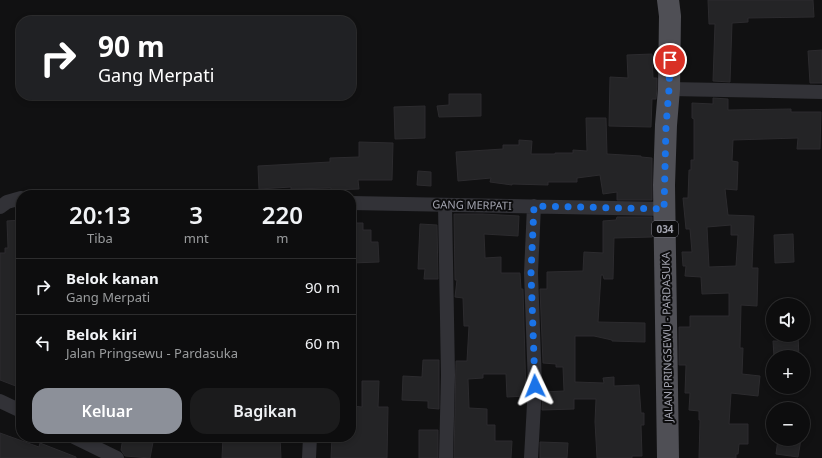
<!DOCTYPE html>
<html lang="id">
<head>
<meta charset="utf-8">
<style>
	:root { --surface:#0d0d0e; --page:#1b1b1c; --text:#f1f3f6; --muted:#9a9c9e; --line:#2d2d2e; --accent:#8c9099 }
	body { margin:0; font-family:"Noto Sans",sans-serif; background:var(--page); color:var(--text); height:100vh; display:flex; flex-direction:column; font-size:15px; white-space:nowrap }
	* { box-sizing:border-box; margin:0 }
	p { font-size:13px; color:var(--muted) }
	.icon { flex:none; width:22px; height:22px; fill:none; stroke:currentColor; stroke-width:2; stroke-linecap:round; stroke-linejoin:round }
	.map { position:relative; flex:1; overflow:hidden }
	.panel { position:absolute; left:16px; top:190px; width:340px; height:252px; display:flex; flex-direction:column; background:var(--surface); border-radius:16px; box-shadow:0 2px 6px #0003,0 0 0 1px var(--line) }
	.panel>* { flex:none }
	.guide { position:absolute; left:16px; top:16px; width:340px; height:84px; border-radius:16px; box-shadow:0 2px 6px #0003,0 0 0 1px var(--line); background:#202124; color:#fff; overflow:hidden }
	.buttons { position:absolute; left:766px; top:298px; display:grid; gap:8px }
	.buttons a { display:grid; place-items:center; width:44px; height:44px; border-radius:50%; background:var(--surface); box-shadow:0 2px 6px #0003,0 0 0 1px var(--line); font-size:20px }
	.pin { position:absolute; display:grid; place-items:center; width:34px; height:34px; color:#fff; margin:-17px; border:2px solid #fff; border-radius:50%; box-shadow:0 1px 4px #0007 }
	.me { position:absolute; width:44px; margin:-22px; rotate:358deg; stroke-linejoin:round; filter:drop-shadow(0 0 3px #0008) }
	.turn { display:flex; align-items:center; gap:14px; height:84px; padding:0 16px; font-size:18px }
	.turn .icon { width:52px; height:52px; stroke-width:2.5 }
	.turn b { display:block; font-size:28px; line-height:34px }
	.eta { display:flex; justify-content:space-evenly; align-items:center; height:68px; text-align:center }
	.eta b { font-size:24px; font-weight:600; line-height:28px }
	.primary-button { display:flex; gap:8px; margin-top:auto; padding:8px 16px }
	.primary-button a { flex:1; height:46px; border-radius:16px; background:var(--accent); color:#fff; font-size:16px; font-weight:600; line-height:46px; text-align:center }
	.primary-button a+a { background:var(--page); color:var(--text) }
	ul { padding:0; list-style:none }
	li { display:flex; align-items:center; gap:12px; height:56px; padding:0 16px; border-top:1px solid var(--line) }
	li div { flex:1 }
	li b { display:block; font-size:15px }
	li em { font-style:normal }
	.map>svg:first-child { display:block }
	.building { fill:#242426; stroke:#2c2b2e; fill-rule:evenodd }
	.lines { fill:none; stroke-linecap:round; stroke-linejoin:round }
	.street { stroke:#323237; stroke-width:14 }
	.primary { stroke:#4f4f55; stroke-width:22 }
	.route { stroke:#1a73e8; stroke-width:7; stroke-dasharray:0 12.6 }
	.labels { text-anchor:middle; stroke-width:4; stroke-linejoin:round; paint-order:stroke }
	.shield { fill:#0c0c0d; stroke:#767780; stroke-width:1 }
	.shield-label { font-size:10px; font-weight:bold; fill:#a4a5b1 }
	.street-label { font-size:11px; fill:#a4a5b1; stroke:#0c0c0d }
</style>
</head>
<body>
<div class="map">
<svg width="822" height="458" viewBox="0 0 822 458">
	<rect width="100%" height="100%" fill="#111112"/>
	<!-- building -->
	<path class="building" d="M708,0H813L814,17L748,18V22L732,23L730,82L713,81L715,24H709Z
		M822,50V83H810L808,51Z
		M652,54L653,78H657V88L656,99H652L651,127L609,126L610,77L628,78L627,55Z
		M449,94H481V116L439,117L437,106L449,105Z
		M713,98L728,99V110L791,109V112H821L820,149H797L798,138L733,140L732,161L738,162L737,190L725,189L728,215L754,216L752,268H758L757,306L741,305L740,348H743L742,374L760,376L758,396L731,393L729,424H748V444H739L738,454H736V458H699L700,420H699V411L689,410L690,393H685L686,365H679V327H690V316H729V293L702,294L701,277L685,276L686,266H683L682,252H692L690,229H686L683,198H688L689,170H691V160H694V119L692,118V103L713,104ZM731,225V235H738L736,266L709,267L707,227Z
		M425,106V138L395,139L394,107Z
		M586,118H606L607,154L641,156V157L652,158V200H617V192L603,194L600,175L577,178V182H548V185L512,184V185L490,182L491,178L458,181L456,152L503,149V145H519V140L532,141L531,154H555V153H573V150L587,151Z
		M359,142L393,143L392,180H358L359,189L331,190V188L291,189V187L259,189L258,166L330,162V158L359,157Z
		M418,171L431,172V186L417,185Z
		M454,214H483L519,216L518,236L484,234L485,256V258L501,257V273H520L521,289H523L526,396L507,397L506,374H483V378L468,379L469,408L487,409V425H495V441H512L511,458H454L456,361H467L469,326H464L463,298L455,297L457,280H455Z
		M617,217H652V237L614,238L613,279H604L603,275H601L598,322L645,323V342L612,341V340L594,336H575V382L604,383L603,378L614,377V386L639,385L641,413H644V425H641L642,456H632V458H597L595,422L596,399H574V409L542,410L543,392L564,391L563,367H556V364L543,363L540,289H547V272L583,271L584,252L603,253V221L616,220Z
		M21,220V388L0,380V253H5V248H8L7,221Z
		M351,223H363V230H371V242H378L379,262L351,263Z
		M420,224L437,225L438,279H424L425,269H418Z
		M793,234L794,262L775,263L774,235Z
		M779,335H798L799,357H774L773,341H778Z
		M423,360H439V409L428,408V401L402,400L403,376L422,377Z
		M362,381H379L378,407H388L387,458H331L332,437H351V406L362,407Z
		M419,430H438V458H419Z
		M0,433L39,447L40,443L76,457V458H0Z
		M123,437H154L150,458L125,456L121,450Z
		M223,437H280L281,458H222Z
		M778,439H801L798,457L776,454Z
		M540,442L568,443L567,458H540Z"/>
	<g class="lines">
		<!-- street -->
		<path class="street" d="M669,89L822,92
			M351,203L665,209
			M445,205L448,375L446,458
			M0,207L7,202L21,198
			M0,401L21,411
			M74,437L117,458
			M309,458L310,437
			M531,458L535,386L531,273L534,206"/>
		<!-- primary -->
		<path class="primary" d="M668,0L670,16L669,89L666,125L664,185L668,458"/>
	</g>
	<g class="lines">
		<!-- route -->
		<path class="route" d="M535,386L531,273L534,206L664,209L666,126L669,89L670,60"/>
	</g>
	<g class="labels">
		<!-- shield labels -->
		<rect class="shield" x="652" y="221" width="26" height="16" rx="3"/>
		<g class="shield-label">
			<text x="665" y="233">034</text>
		</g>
		<!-- street labels -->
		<g class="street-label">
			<text transform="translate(472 205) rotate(1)" y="4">GANG MERPATI</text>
			<text transform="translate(667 337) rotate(-91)" y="4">JALAN PRINGSEWU - PARDASUKA</text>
		</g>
	</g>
</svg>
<div class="buttons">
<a><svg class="icon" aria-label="sound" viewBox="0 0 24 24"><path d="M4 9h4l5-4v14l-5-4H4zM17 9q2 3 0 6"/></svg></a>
<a>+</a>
<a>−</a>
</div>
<div class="pin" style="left:670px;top:60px;background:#d93025"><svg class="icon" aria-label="arrive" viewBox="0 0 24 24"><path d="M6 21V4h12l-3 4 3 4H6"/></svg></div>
<svg class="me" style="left:535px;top:386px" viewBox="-20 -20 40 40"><path d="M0-17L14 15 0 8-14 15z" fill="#1a73e8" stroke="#fff" stroke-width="4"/></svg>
<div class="guide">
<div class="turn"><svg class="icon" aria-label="right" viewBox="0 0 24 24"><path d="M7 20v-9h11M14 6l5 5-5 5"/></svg><div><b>90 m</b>Gang Merpati</div></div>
</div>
<section class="panel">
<div class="eta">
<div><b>20:13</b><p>Tiba</p></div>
<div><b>3</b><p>mnt</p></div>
<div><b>220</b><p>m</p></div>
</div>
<ul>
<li><svg class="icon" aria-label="right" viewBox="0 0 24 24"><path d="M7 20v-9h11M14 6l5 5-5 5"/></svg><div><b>Belok kanan</b><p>Gang Merpati</p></div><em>90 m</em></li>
<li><svg class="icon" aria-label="left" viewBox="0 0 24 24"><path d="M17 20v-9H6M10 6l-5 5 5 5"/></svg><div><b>Belok kiri</b><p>Jalan Pringsewu - Pardasuka</p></div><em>60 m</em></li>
</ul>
<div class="primary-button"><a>Keluar</a><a>Bagikan</a></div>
</section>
</div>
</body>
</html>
